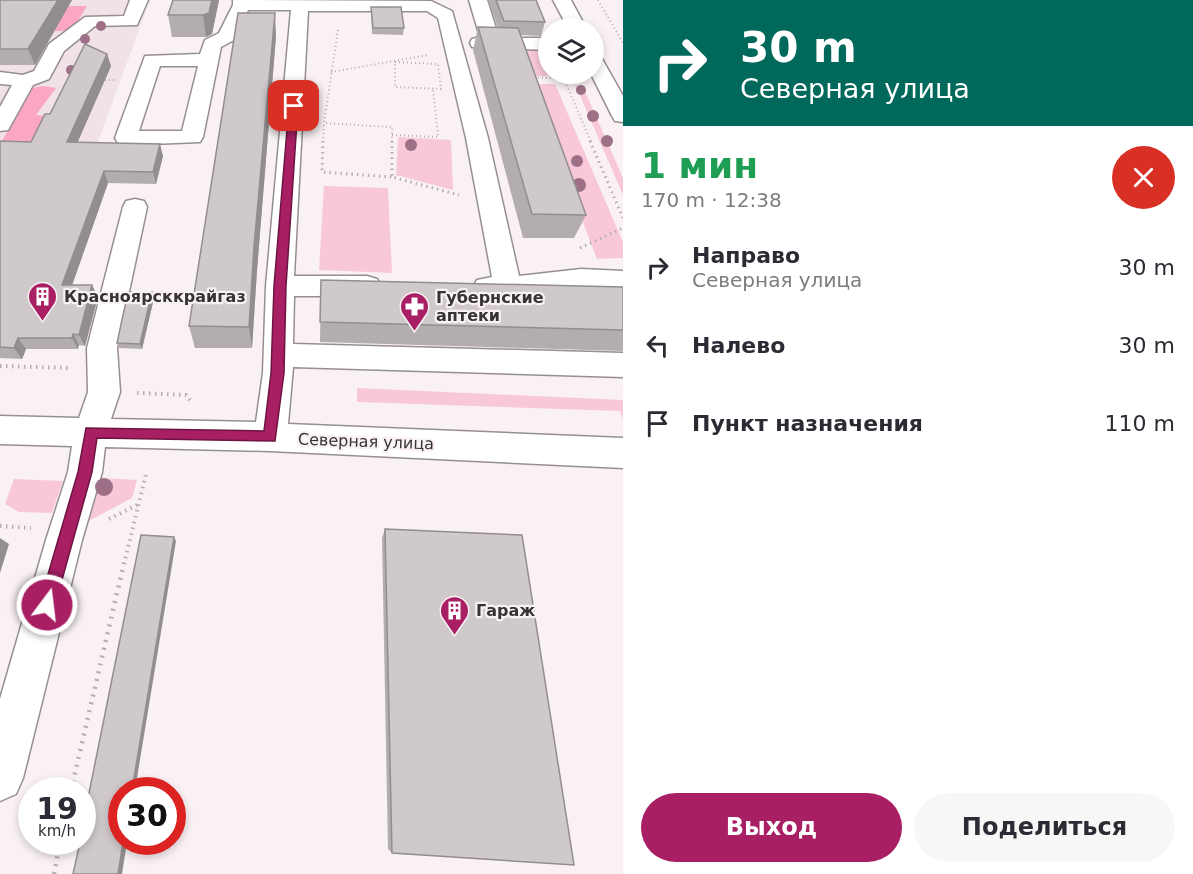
<!DOCTYPE html>
<html lang="ru">
<head>
<meta charset="utf-8">
<style>
	:root { --surface:#fff; --page:#f7f7f7; --text:#2b2b33; --muted:#7c7c81; --accent:#a81f64 }
	body { margin:0; font-family:"DejaVu Sans",sans-serif; background:var(--page); color:var(--text); height:100vh; display:flex; flex-direction:column; font-size:22px; white-space:nowrap }
	* { box-sizing:border-box; margin:0 }
	p { font-size:20px; color:var(--muted) }
	.icon { flex:none; width:33px; height:33px; fill:none; stroke:currentColor; stroke-width:2; stroke-linecap:round; stroke-linejoin:round }
	.map { position:relative; flex:1; overflow:hidden }
	.drawer { display:flex; flex-direction:column; background:var(--surface); width:570px }
	.drawer>* { flex:none }
	.banner { background:#00695c; color:#fff; overflow:hidden }
	.tools { position:absolute; left:538px; top:18px; display:grid; gap:12px }
	.tools a { display:grid; place-items:center; width:66px; height:66px; border-radius:50%; background:var(--surface); box-shadow:0 3px 9px #0003; font-size:30px }
	.speed { position:absolute; left:18px; top:777px; display:flex; gap:12px; font-size:30px; font-weight:700; text-align:center }
	.speed>* { display:grid; place-content:center; width:78px; height:78px; border-radius:50%; background:var(--surface); box-shadow:0 3px 9px #0003; line-height:1 }
	.speed small { font-size:15px; font-weight:400 }
	.speed .limit { border:9px solid #d22; background:#fff; color:#111 }
	.pin { position:absolute; display:grid; place-items:center; width:51px; height:51px; color:#fff; margin:-26px; border-radius:12px; box-shadow:0 3px 9px #0006 }
	.me { position:absolute; width:66px; margin:-33px; rotate:15deg; stroke-linejoin:round; filter:drop-shadow(0 0 4px #0008) }
	.turn { display:flex; align-items:center; gap:21px; height:126px; padding:0 18px; font-size:27px }
	.turn .icon { width:78px; height:78px; stroke-width:2.5 }
	.turn b { display:block; font-size:42px; line-height:51px }
	.round { display:grid; place-items:center; flex:none; width:63px; height:63px; border-radius:32px; background:var(--page) }
	.head { display:flex; align-items:center; justify-content:space-between; height:102px; padding:0 18px }
	h1 { font-size:36px; font-weight:700; line-height:45px; color:#1e9e55 }
	.action { display:flex; gap:12px; margin-top:auto; padding:12px 18px }
	.action a { flex:1; height:69px; border-radius:36px; background:var(--accent); color:#fff; font-size:24px; font-weight:700; line-height:69px; text-align:center }
	.action a+a { background:var(--page); color:var(--text) }
	ul { padding:0; list-style:none }
	li { display:flex; align-items:center; gap:18px; height:78px; padding:0 18px }
	li div { flex:1 }
	li b { display:block; font-size:22px }
	li em { font-style:normal }
	main { display:flex; flex:1; min-height:0 }
	.map>svg:first-child { display:block }
	.built { fill:#f1e2e7 }
	.green { fill:#f8c8d9 }
	.forest { fill:#fca6c6 }
	.lines { fill:none; stroke-linecap:round; stroke-linejoin:round }
	.minor-casing { stroke:#968f91; stroke-width:3 }
	.path-far3 { stroke:#b4aeb0; stroke-width:2; stroke-dasharray:1 3; stroke-linecap:butt }
	.path-far2 { stroke:#b4aeb0; stroke-width:3; stroke-dasharray:1.5 4; stroke-linecap:butt }
	.path-far1 { stroke:#b4aeb0; stroke-width:4; stroke-dasharray:1.5 4.5; stroke-linecap:butt }
	.path { stroke:#b4aeb0; stroke-width:4.5; stroke-dasharray:2 6; stroke-linecap:butt }
	.minor { fill:#fff; fill-rule:evenodd }
	.tree { fill:#9d7087 }
	.wall { fill:#b3adaf }
	.shaded-wall { fill:#928d8f }
	.building { fill:#d0c9cc; stroke:#928d8f; stroke-width:1.5 }
	.route { fill:#a81f64; stroke:#6d1441; stroke-width:1.5 }
	.labels { text-anchor:middle; stroke-width:4.5; stroke-linejoin:round; paint-order:stroke }
	.poi-label { font-size:16px; font-weight:bold; fill:#363334; stroke:#f9f1f4; text-anchor:start }
	.street-label { font-size:16px; fill:#363334; stroke:#f9f1f4 }
</style>
</head>
<body>
<main>
<div class="map">
<svg width="623" height="874" viewBox="0 0 623 874">
	<rect width="100%" height="100%" fill="#f9f1f4"/>
	<!-- built -->
	<path class="built" d="M0,0H150L93,155L0,152Z"/>
	<!-- green -->
	<path class="green" d="M516,45L543,46L549,65V74L553,76H524Z
		M530,84H555L623,242V258L597,259Z
		M575,84L584,89L623,178V195Z
		M398,137L451,140L453,190L396,175Z
		M324,186L388,188L392,273L319,270Z
		M357,388L623,400V420L620,411L357,402Z
		M101,478L137,480L132,498L87,522Z
		M14,479L63,481L52,513L19,512L5,504Z"/>
	<!-- forest -->
	<path class="forest" d="M0,6H87L73,29L61,31H11Z
		M43,86L56,88L36,115L47,116L29,154L3,153V139L32,88Z"/>
	<g class="lines">
		<defs>
			<path id="minor" d="M130,0H148L137,25L95,26L64,51L49,79L33,85L8,130L0,131V107L12,85L0,84V72L23,75L34,71L49,44L85,17L124,16Z
				M233,0L431,1L452,11L488,138L519,276L581,269L623,271V291C609,290 594,288 580,289C547,290 510,304 477,294L473,287L477,280L492,277L466,138L438,18L427,11H308L294,276H367L377,279L381,286L377,293L367,296H294L293,344L623,353V377L293,367L288,424L623,438V468L270,451L105,447L102,472L82,540L23,778L16,794L0,801V699L46,540L68,472L72,446L0,444V416L79,418L88,392L87,348L123,207L126,201L135,199L144,201L147,207L117,348L120,392L111,419L256,422L263,373L266,286L291,10H248L234,40L221,47L203,137L200,142L126,145L118,143L115,138L145,56L200,54L205,40L219,33L233,5ZM160,66H198L182,131H139Z
				M469,0H487L499,38H549V50L472,47L470,43L472,39L480,37Z
				M553,0H571L586,28H568Z
				M594,55L601,57L623,96V122L615,121L612,116L591,74H594Z"/>
		</defs>
		<!-- minor casing -->
		<use href="#minor" class="minor-casing"/>
		<!-- path-far3 -->
		<path class="path-far3" d="M598,0L623,43
			M338,30L324,123L392,127V142
			M395,62L438,64L441,89L395,87Z
			M331,72L428,55
			M562,74L591,142
			M534,77L565,79
			M101,80H117
			M392,135L438,137L433,88
			M323,142L324,123"/>
		<!-- path-far2 -->
		<path class="path-far2" d="M323,141L322,172L392,177
			M392,141V177L459,195
			M590,141L623,218
			M580,248L623,228"/>
		<!-- path-far1 -->
		<path class="path-far1" d="M0,366L69,368
			M137,393L186,395L192,403
			M109,519L137,505
			M0,526L31,528
			M124,564L146,474"/>
		<!-- path -->
		<path class="path" d="M71,790L124,563
			M54,874L60,842"/>
		<!-- minor -->
		<use href="#minor" class="minor"/>
	</g>
	<!-- trees -->
	<g class="tree">
		<circle cx="101" cy="26" r="5"/>
		<circle cx="85" cy="39" r="5"/>
		<circle cx="71" cy="70" r="5"/>
		<circle cx="581" cy="90" r="5"/>
		<circle cx="593" cy="116" r="6"/>
		<circle cx="607" cy="141" r="6"/>
		<circle cx="411" cy="145" r="6"/>
		<circle cx="577" cy="161" r="6"/>
		<circle cx="579" cy="185" r="7"/>
		<circle cx="104" cy="487" r="9"/>
	</g>
	<!-- wall -->
	<path class="wall" d="M0,0H72L35,65H0Z
		M219,0L212,34L206,37H172L168,15Z
		M488,0H536L545,22L541,36L521,35L586,215L574,238H523L473,50L478,27L498,28Z
		M371,7L404,28L403,35L372,34Z
		M276,36L257,270L252,348H195L189,326Z
		M107,54L111,66L77,143L163,156L156,184L108,183L72,285L98,297L85,346L79,345L78,349H26L22,359L0,358V141L31,142Z
		M321,280L623,287V351L320,342Z
		M154,298L142,349L119,348L117,343Z
		M385,529L392,853L388,849L382,538Z"/>
	<!-- shaded-wall -->
	<path class="shaded-wall" d="M58,0H72L35,65L28,49Z
		M212,0H219L212,34L206,37L203,15Z
		M275,13L276,36L257,270L252,348L249,327L254,246Z
		M107,54L111,66L72,155L67,142Z
		M160,144L163,156L156,184L153,172Z
		M104,171L108,183L68,297L62,285Z
		M92,285L98,297L85,346L79,335Z
		M152,292L154,298L142,349L140,344Z
		M73,334L79,345L78,349L72,338Z
		M18,338L26,349L22,359L14,348Z
		M174,537L176,541L135,790H132Z
		M0,538L9,544L0,573Z
		M123,842H127L122,874H118Z"/>
	<!-- building -->
	<path class="building" d="M0,0H58L28,49H0Z
		M173,0H212L209,13L203,15H168Z
		M496,0H536L545,22L504,21Z
		M371,7H401L404,28H373Z
		M238,13H275L254,246L249,327L189,326Z
		M478,27L518,28L586,215L532,214Z
		M85,44L107,54L67,142L160,144L153,172L104,171L62,285H92L79,335L73,334L72,338H18L14,348L0,347V141L31,142L45,114H50Z
		M321,280L623,287V330L320,322Z
		M128,292H152L140,344L117,343Z
		M385,529L522,535L574,865L392,853Z
		M141,535L174,537L132,790H122V842H123L118,874H73L80,842H82V828Z"/>
	<!-- route -->
	<path class="route" d="M294,103L298,106L286,286L284,373L275,441L97,438L92,472L55,605L52,611L47,613L41,611L39,605L78,472L86,428L264,431L271,373L274,286L289,106Z"/>
	<!-- icons -->
	<defs>
		<symbol id="building-pin" viewBox="-11 -11 22 30"><path d="M0 17L-7.5 6A9.5 9.5 0 1 1 7.5 6Z" fill="#a81f64" stroke="#f9f1f4"/><path d="M-4-6H4V6H1V3H-1V6H-4ZM-2.5-4.3h1.7v1.8h-1.7ZM.8-4.3h1.7v1.8H.8ZM-2.5-1h1.7V.8h-1.7ZM.8-1h1.7V.8H.8Z" fill="#fff"/></symbol>
		<symbol id="pharmacy-pin" viewBox="-11 -11 22 30"><path d="M0 17L-7.5 6A9.5 9.5 0 1 1 7.5 6Z" fill="#a81f64" stroke="#f9f1f4"/><path d="M-2-6h4v4h4v4h-4v4h-4v-4h-4v-4h4Z" fill="#fff"/></symbol>
	</defs>
	<g fill-rule="evenodd">
		<use href="#building-pin" x="26" y="280" width="33" height="45"/>
		<use href="#pharmacy-pin" x="398" y="290" width="33" height="45"/>
		<use href="#building-pin" x="438" y="594" width="33" height="45"/>
	</g>
	<g class="labels">
		<!-- poi labels -->
		<g class="poi-label">
			<text x="64" y="302">Красноярсккрайгаз</text>
			<text x="436" y="303">Губернские<tspan x="436" dy="18">аптеки</tspan></text>
			<text x="476" y="616">Гараж</text>
		</g>
		<!-- street labels -->
		<g class="street-label">
			<text transform="translate(366 441) rotate(2)" y="6">Северная улица</text>
		</g>
	</g>
</svg>
<div class="tools">
<a><svg class="icon" aria-label="layers" viewBox="0 0 24 24"><path d="M12 4l9 5-9 5-9-5zM3 14l9 5 9-5"/></svg></a>
</div>
<div class="speed"><div>19<small>km/h</small></div><div class="limit">30</div></div>
<div class="pin" style="left:294px;top:106px;background:#d93025"><svg class="icon" aria-label="arrive" viewBox="0 0 24 24"><path d="M6 21V4h12l-3 4 3 4H6"/></svg></div>
<svg class="me" style="left:47px;top:605px" viewBox="-20 -20 40 40"><circle r="17" fill="#a81f64" stroke="#fff" stroke-width="3"/><path d="M0-11L8 9 0 5-8 9z" fill="#fff"/></svg>
</div>
<section class="drawer">
<div class="banner">
<div class="turn"><svg class="icon" aria-label="right" viewBox="0 0 24 24"><path d="M7 20v-9h11M14 6l5 5-5 5"/></svg><div><b>30 m</b>Северная улица</div></div>
</div>
<div class="head"><div><h1>1 мин</h1><p>170 m · 12:38</p></div><a class="round" style="background:#d93025;color:#fff"><svg class="icon" aria-label="close" viewBox="0 0 24 24"><path d="M6 6l12 12M18 6L6 18"/></svg></a></div>
<ul>
<li><svg class="icon" aria-label="right" viewBox="0 0 24 24"><path d="M7 20v-9h11M14 6l5 5-5 5"/></svg><div><b>Направо</b><p>Северная улица</p></div><em>30 m</em></li>
<li><svg class="icon" aria-label="left" viewBox="0 0 24 24"><path d="M17 20v-9H6M10 6l-5 5 5 5"/></svg><div><b>Налево</b></div><em>30 m</em></li>
<li><svg class="icon" aria-label="arrive" viewBox="0 0 24 24"><path d="M6 21V4h12l-3 4 3 4H6"/></svg><div><b>Пункт назначения</b></div><em>110 m</em></li>
</ul>
<div class="action"><a>Выход</a><a>Поделиться</a></div>
</section>
</main>
</body>
</html>
